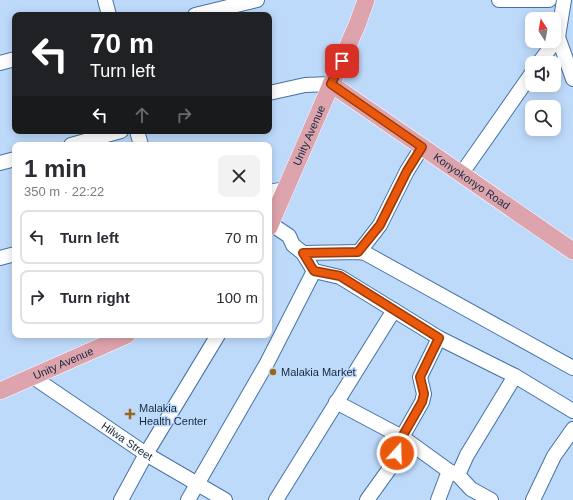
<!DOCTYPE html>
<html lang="en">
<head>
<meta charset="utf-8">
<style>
	:root { --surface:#fff; --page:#f2f2f3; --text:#2b2b33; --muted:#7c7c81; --line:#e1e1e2 }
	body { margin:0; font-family:Arial,sans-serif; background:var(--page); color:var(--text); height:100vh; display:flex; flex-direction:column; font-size:15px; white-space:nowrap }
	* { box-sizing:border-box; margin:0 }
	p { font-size:13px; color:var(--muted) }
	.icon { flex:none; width:22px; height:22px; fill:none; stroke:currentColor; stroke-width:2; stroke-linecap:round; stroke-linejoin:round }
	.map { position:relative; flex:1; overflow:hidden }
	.side { position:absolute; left:12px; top:142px; width:260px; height:196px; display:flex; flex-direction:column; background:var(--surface); border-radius:8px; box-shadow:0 2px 10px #0003 }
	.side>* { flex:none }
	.guide { position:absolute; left:12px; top:12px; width:260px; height:122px; border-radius:8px; box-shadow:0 2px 10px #0003; background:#202124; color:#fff; overflow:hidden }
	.needle { width:26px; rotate:349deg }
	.controls { position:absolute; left:525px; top:12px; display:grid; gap:8px }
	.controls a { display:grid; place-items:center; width:36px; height:36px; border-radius:8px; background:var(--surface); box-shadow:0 2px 10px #0003; font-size:20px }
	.pin { position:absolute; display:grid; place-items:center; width:34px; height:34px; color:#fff; margin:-17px; border-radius:8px; box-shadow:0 2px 6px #0006 }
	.me { position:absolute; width:44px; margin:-22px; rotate:20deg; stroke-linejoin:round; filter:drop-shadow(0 0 3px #0008) }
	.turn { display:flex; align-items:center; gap:14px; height:84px; padding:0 12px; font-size:18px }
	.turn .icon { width:52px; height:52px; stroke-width:2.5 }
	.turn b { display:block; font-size:28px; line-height:34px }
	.lanes { display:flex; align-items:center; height:38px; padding:0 12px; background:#0003; justify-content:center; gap:20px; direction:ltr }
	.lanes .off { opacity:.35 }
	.round { display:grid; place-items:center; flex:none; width:42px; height:42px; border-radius:8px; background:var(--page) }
	.summary { display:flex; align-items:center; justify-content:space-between; height:68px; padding:0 12px }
	h1 { font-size:24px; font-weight:600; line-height:30px }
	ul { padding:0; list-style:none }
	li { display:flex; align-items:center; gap:12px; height:54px; margin:0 8px 6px; padding:0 4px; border:2px solid var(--line); border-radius:8px }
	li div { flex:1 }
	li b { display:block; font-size:15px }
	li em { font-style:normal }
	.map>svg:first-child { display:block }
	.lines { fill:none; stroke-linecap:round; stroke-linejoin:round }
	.minor-casing { stroke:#4672a3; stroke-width:16 }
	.major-casing { stroke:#fff; stroke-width:18 }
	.minor { stroke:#fff; stroke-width:14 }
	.major { stroke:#dea4ad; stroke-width:17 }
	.route-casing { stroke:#983908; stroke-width:10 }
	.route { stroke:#ea580c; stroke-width:7 }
	.poi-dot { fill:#99661a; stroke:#bedafb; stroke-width:1.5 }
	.labels { text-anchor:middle; stroke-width:3; stroke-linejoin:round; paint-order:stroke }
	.street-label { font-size:11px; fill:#15283c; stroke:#bedafb }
	.poi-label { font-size:11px; fill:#15283c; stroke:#bedafb; text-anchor:start }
</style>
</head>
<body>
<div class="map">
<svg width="573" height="500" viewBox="0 0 573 500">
	<rect width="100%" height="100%" fill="#bedafb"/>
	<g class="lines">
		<defs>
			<g id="minor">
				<path d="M105,0L109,15"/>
				<path d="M499,0H549"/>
				<path d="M195,15L257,0"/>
				<path d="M558,37L573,79"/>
				<path d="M0,63L15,59"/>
				<path d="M539,63L558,37L564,0"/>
				<path d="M269,93L305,85L331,84"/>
				<path d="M137,131L141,145"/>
				<path d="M71,145L121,131"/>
				<path d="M0,163L15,159"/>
				<path d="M462,173L532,73"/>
				<path d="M269,192L285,189"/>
				<path d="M359,252L380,225L407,171L422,147"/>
				<path d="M303,253L359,252L365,253L573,368"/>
				<path d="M0,258L15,254"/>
				<path d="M314,271L340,277L439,338L515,376L573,411"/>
				<path id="s1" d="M33,377L146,454L225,500"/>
				<path d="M336,402L402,437L449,471L458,475L471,489L491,500"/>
				<path d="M458,475L467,455L515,376"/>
				<path d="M121,500L146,454L218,335"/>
				<path d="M188,500L267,363L314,271L303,253L293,245L289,236L271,224"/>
				<path d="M276,500L394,310"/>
				<path d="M367,500L390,468L402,437L422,402L424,394L420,377L439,338"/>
				<path d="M438,500L449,471"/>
				<path d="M533,500L554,456L573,429"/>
			</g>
			<g id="major">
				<path id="s2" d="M331,84L573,251"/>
				<path id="s3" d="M269,227L357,25L366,0"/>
				<path id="s4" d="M0,391L127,335"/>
			</g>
		</defs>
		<!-- minor casing -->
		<use href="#minor" class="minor-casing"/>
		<!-- major casing -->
		<use href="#major" class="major-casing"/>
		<!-- minor -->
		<use href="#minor" class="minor"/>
		<!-- major -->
		<use href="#major" class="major"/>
	</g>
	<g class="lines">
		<defs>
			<path id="route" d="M342,61L331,84L422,147L407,171L380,225L358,252L303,253L314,271L340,276L439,338L420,377L424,394L422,402L402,437L397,453"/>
		</defs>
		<!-- route casing -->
		<use href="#route" class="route-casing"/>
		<!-- route -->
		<use href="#route" class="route"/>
	</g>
	<!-- markers -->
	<g class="poi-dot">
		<circle cx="273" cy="372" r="4"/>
		<path d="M128 408h4v4h4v4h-4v4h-4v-4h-4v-4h4z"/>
	</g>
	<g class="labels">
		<!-- street labels -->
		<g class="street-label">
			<text dy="4" stroke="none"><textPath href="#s3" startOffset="100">Unity Avenue</textPath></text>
			<text dy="4" stroke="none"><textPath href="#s2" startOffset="171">Konyokonyo Road</textPath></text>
			<text dy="4" stroke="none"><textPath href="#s4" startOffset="69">Unity Avenue</textPath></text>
			<text dy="4" stroke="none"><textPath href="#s1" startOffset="114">Hilwa Street</textPath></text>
		</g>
		<!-- poi labels -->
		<g class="poi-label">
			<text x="281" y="376">Malakia Market</text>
			<text x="139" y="412">Malakia<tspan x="139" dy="13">Health Center</tspan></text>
		</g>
	</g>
</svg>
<div class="controls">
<a><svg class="needle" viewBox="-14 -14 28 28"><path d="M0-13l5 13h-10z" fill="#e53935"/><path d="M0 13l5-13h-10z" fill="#7c7c81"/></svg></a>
<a><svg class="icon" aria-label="sound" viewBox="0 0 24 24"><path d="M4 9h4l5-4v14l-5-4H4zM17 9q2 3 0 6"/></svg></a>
<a><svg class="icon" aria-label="search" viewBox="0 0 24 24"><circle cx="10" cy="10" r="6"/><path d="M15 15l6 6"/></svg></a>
</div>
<div class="pin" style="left:342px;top:61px;background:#d93025"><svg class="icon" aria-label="arrive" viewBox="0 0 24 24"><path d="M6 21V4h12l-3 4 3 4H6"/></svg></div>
<svg class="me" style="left:397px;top:453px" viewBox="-20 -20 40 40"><circle r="17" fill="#ea580c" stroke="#fff" stroke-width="3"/><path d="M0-11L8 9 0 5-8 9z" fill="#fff"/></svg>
<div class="guide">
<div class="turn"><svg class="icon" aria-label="left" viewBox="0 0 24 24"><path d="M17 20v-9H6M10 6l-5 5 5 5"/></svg><div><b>70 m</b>Turn left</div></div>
<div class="lanes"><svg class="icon" aria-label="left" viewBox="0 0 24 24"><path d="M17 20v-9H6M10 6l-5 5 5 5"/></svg><svg class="icon off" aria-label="ahead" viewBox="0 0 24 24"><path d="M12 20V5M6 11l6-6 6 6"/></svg><svg class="icon off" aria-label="right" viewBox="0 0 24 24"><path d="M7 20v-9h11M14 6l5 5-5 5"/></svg></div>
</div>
<section class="side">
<div class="summary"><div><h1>1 min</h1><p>350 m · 22:22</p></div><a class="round"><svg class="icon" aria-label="close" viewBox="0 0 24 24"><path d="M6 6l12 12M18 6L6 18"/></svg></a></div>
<ul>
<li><svg class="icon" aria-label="left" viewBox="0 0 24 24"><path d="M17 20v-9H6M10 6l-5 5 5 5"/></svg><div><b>Turn left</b></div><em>70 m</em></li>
<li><svg class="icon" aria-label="right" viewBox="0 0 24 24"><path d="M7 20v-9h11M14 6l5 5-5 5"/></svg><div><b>Turn right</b></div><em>100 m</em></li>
</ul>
</section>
</div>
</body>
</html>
